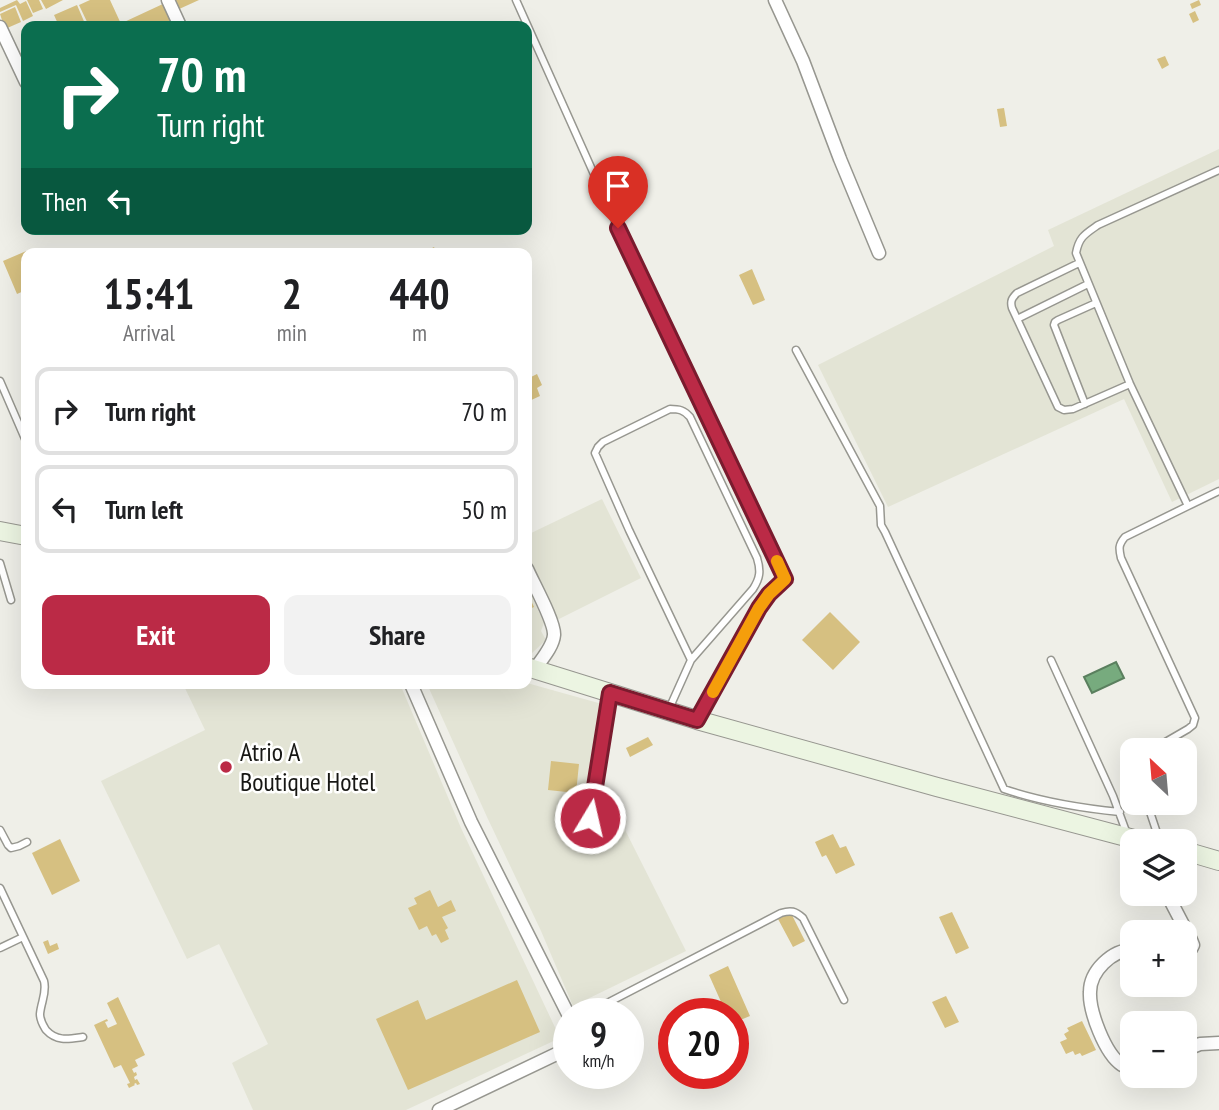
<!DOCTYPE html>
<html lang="en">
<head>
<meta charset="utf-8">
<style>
	:root { --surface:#fff; --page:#f2f2f2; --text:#202124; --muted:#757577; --line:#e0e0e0; --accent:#bb2a46 }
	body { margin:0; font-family:"PT Sans Narrow",sans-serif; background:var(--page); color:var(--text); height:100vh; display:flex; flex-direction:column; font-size:26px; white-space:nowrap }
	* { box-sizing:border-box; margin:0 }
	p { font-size:23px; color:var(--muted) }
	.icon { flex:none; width:38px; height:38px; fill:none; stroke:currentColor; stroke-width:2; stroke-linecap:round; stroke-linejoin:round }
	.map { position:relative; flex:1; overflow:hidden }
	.drawer { position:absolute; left:21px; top:248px; width:511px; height:441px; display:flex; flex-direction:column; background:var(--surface); border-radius:14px; box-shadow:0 7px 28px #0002 }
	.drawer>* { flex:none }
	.hud { position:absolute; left:21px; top:21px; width:511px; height:214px; border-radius:14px; box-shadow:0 7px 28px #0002; background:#0b6e4f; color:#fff; overflow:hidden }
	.needle { width:46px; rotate:334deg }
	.tools { position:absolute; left:1120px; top:738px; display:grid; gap:14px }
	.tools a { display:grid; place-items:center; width:77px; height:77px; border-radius:14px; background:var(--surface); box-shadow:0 7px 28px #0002; font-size:35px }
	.speed { position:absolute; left:553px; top:998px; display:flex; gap:14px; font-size:35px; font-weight:700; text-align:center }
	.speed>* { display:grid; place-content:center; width:91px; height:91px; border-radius:50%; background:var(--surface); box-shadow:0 7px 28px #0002; line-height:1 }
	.speed small { font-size:18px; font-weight:400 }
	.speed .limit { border:10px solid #d22; background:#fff; color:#111 }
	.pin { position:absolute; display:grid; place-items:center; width:60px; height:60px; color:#fff; margin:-72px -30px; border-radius:50% 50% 50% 0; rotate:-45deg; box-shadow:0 0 7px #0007 }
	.pin .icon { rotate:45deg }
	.me { position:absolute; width:77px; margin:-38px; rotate:9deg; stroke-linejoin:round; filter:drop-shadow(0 0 5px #0008) }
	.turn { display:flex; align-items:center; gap:24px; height:147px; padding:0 21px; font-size:32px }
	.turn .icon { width:91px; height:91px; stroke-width:2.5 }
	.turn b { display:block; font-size:49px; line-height:60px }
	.then { display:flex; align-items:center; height:66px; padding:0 21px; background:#0003; gap:14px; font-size:26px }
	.eta { display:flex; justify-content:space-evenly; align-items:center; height:119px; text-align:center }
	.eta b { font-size:42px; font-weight:600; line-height:49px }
	.primary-button { display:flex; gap:14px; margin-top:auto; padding:14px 21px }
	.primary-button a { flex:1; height:80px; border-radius:14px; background:var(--accent); color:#fff; font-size:28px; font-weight:600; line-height:80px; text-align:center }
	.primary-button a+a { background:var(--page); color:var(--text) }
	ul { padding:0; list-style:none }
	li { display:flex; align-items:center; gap:21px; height:88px; margin:0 14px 10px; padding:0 7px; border:4px solid var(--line); border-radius:14px }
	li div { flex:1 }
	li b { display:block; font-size:26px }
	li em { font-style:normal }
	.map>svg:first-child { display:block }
	.built { fill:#e3e4d5 }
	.water { fill:#77ab7e; stroke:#5a7f5e; stroke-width:2 }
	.building { fill:#d6c081 }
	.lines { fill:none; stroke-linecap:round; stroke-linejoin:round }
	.lane-casing { stroke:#979790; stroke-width:9 }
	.street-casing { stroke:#979790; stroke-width:15 }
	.secondary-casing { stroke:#979790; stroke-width:20 }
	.lane { stroke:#fff; stroke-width:6 }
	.street { stroke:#fff; stroke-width:12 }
	.secondary { stroke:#ecf5e2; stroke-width:18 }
	.route-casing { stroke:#7a1b2e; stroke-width:18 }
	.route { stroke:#bb2a46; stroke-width:12 }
	.slow { stroke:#f59e0b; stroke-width:12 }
	.poi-dot { fill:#bb2a46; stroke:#fffffe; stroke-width:2.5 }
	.labels { text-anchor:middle; stroke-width:5; stroke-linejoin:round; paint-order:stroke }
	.poi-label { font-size:26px; fill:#171714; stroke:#fffffe; text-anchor:start }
</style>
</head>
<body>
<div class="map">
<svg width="1219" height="1110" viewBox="0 0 1219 1110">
	<rect width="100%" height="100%" fill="#efefe8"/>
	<!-- built -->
	<path class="built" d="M1219,149V479L1172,502L1124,399L888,507L818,365L1054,246L1048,230Z
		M602,499L641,578L557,620L527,555V535Z
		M527,586L544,623L541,631L546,640L531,654L527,652Z
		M527,683L602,704L588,794L597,804L613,806L686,951L573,1006L541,931L487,817L427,684H527Z
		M183,684H400L461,828L560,1038L406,1110H253L232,1063L268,1044L219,944L187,959L101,781L205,730Z"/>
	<!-- water -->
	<path class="water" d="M1116,662L1124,678L1092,693L1084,677Z"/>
	<!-- building -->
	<path class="building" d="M17,0L20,4L26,1L33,16L23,21L16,5L0,12V8Z
		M27,0H39L43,9L33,13Z
		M41,0H63L46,9Z
		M90,0H110L122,26H89L79,5Z
		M172,0H199L177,10Z
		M1199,0L1201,5L1192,9L1190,4Z
		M165,3L176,26H123L122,23Z
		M77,5L86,26H59L54,15Z
		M15,7L21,22L5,29L0,14Z
		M1195,11L1199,20L1193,23L1189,14Z
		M1165,56L1169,65L1162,69L1157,59Z
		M1004,108L1007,126L1000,127L997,109Z
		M434,247L437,254H421Z
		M31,249L33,254H26V290L17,294L3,261Z
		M752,269L765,300L753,305L739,275Z
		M537,374L542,385L537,388L540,396L527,402V379Z
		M527,592L534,607L527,610Z
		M830,612L860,642L833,670L802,640Z
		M648,737L653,745L630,757L626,748Z
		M551,761L579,764L576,793L548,790Z
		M833,834L840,848L846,846L855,865L836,874L826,855L822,857L815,842Z
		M60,839L80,881L52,895L32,853Z
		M430,890L438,907L451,900L456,911L442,917L448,928L445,930L449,939L441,943L436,934L432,936L427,926L419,930L408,908L417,904L414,898Z
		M952,912L969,948L956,954L939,917Z
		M791,913L805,941L793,947L778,919Z
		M48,940L50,946L57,943L59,949L48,954L43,942Z
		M728,966L750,1016L733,1023V1013H726L709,975Z
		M517,980L540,1032L408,1090L376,1019L418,1000L426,1020Z
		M946,996L959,1022L945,1028L932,1002Z
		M118,997L145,1055L135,1060L138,1066L132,1069L134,1073L136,1072L137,1075L134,1077L135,1080L137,1079L140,1084L137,1085L136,1083L134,1084L135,1085L129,1088L127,1084L130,1083L121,1065L114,1068L94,1025L107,1019L108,1021L105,1022L108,1028L117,1024L107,1003Z
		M1082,1021L1096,1050L1082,1056L1080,1053L1075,1055L1073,1051L1066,1054L1060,1042L1067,1039L1064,1034L1069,1031L1067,1028Z"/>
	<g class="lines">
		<defs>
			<path id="lane" d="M516,0L641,279L785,579L769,594L759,608L699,718
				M1219,170L1098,225C1085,234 1079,237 1076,253L1130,384L1188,506L1219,491
				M1079,263L1017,293C1012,298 1010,301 1012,308L1058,407L1064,410L1073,409L1130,384
				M1017,319L1088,284
				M796,350L880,506L881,525L885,532L1004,789C1042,802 1080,808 1120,812
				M0,381L26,441
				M1085,404L1054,325L1055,322L1058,320L1096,303
				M0,563L11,600
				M1051,660L1113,796L1127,834
				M669,709L691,660L753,589C760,578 761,571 757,558L690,417C684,410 679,409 670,409L603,442L598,447L595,453L629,530L691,660
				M1150,751L1188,729L1193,725L1195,718L1121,558C1119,549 1118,545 1125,537L1188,506
				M1147,803L1160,842
				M590,818L610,695
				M0,830L8,845L11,848L19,846L27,842
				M0,888L44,981C47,993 41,1002 40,1014C40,1021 43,1025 46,1030C57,1042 69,1039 83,1037
				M0,948L23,937
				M588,1013L781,913C791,910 795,911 803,918L844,1000"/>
			<path id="street" d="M168,0L180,26
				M775,0L803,61L840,159L879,253
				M0,27L26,82
				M527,569C533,583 555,622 554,635C553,647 541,660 535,669
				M411,684L471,822L569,1016
				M1167,894L1191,940L1193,945L1191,949L1185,952
				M1132,950C1112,950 1090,971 1090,992C1089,1011 1105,1054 1122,1065C1125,1067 1128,1067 1132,1068
				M1185,1050L1200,1044L1219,1043
				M439,1110L569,1048"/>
			<path id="secondary" d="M0,531L26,536
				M527,667L697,720L937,787L1145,842
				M1185,851L1219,861"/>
		</defs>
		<!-- lane casing -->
		<use href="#lane" class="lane-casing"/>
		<!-- street casing -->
		<use href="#street" class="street-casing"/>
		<!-- secondary casing -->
		<use href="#secondary" class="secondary-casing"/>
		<!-- lane -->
		<use href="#lane" class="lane"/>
		<!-- street -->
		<use href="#street" class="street"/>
		<!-- secondary -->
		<use href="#secondary" class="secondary"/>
	</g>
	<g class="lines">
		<defs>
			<path id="route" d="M590,818L610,693L697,720L759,608L769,594L785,579L618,228"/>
		</defs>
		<!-- route casing -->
		<use href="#route" class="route-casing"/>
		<!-- route -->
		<use href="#route" class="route"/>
		<!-- slow -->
		<path class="slow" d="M713,692L759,608L769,594L785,579L777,561"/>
	</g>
	<!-- markers -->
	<circle class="poi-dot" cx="226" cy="767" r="7"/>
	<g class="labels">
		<!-- poi labels -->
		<g class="poi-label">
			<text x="240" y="761">Atrio A<tspan x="240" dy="30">Boutique Hotel</tspan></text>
		</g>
	</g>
</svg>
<div class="tools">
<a><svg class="needle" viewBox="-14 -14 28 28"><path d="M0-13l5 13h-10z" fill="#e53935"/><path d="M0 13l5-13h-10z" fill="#757577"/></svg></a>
<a><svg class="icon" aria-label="layers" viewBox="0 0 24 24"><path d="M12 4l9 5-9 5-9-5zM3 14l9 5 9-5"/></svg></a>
<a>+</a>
<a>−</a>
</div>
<div class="speed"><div>9<small>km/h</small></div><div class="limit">20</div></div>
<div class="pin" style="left:618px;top:228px;background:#d93025"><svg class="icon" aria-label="arrive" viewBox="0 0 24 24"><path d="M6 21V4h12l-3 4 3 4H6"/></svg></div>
<svg class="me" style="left:590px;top:818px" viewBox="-20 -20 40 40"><circle r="17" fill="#bb2a46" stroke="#fff" stroke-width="3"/><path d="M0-11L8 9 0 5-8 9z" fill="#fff"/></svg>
<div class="hud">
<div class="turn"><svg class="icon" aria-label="right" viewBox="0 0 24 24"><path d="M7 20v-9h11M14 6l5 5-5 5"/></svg><div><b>70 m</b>Turn right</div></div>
<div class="then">Then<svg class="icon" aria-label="left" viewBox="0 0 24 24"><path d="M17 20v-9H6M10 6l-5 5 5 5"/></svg></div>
</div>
<section class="drawer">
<div class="eta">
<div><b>15:41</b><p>Arrival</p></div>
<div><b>2</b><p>min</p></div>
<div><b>440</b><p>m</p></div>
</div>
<ul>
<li><svg class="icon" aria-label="right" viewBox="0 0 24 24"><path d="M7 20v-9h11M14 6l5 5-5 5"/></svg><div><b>Turn right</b></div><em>70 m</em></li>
<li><svg class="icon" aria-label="left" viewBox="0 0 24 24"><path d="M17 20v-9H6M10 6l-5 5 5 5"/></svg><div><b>Turn left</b></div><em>50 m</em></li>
</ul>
<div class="primary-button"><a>Exit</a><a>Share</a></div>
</section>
</div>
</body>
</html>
